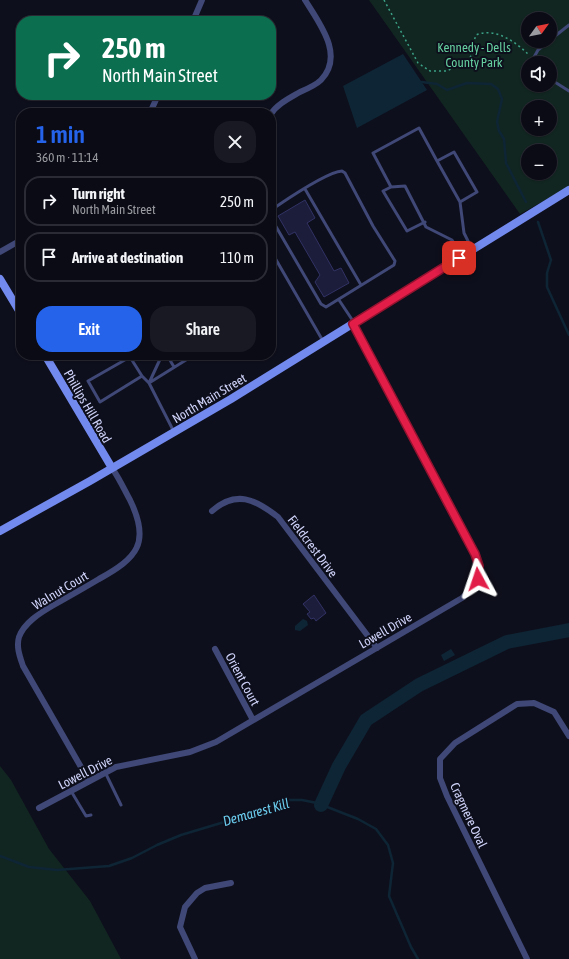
<!DOCTYPE html>
<html lang="en">
<head>
<meta charset="utf-8">
<style>
	:root { --surface:#0a0b15; --page:#181922; --text:#f1f3f6; --muted:#999ba0; --line:#2a2b34; --accent:#2563eb }
	body { margin:0; font-family:"Asap Condensed",sans-serif; background:var(--page); color:var(--text); height:100vh; display:flex; flex-direction:column; font-size:15px; white-space:nowrap }
	* { box-sizing:border-box; margin:0 }
	p { font-size:13px; color:var(--muted) }
	.icon { flex:none; width:22px; height:22px; fill:none; stroke:currentColor; stroke-width:2; stroke-linecap:round; stroke-linejoin:round }
	.map { position:relative; flex:1; overflow:hidden }
	.sheet { position:absolute; left:16px; top:108px; width:260px; height:252px; display:flex; flex-direction:column; background:var(--surface); border-radius:16px; box-shadow:0 1px 3px #0004,0 0 0 1px var(--line) }
	.sheet>* { flex:none }
	.top-card { position:absolute; left:16px; top:16px; width:260px; height:84px; border-radius:16px; box-shadow:0 1px 3px #0004,0 0 0 1px var(--line); background:#0b6e4f; color:#fff; overflow:hidden }
	.needle { width:26px; rotate:57deg }
	.controls { position:absolute; left:521px; top:12px; display:grid; gap:8px }
	.controls a { display:grid; place-items:center; width:36px; height:36px; border-radius:50%; background:var(--surface); box-shadow:0 1px 3px #0004,0 0 0 1px var(--line); font-size:20px }
	.pin { position:absolute; display:grid; place-items:center; width:34px; height:34px; color:#fff; margin:-17px; border-radius:8px; box-shadow:0 2px 6px #0006 }
	.me { position:absolute; width:44px; margin:-22px; rotate:355deg; stroke-linejoin:round; filter:drop-shadow(0 0 3px #0008) }
	.turn { display:flex; align-items:center; gap:14px; height:84px; padding:0 20px; font-size:18px }
	.turn .icon { width:52px; height:52px; stroke-width:2.5 }
	.turn b { display:block; font-size:28px; line-height:34px }
	.round { display:grid; place-items:center; flex:none; width:42px; height:42px; border-radius:16px; background:var(--page) }
	.overview { display:flex; align-items:center; justify-content:space-between; height:68px; padding:0 20px }
	h1 { font-size:24px; font-weight:600; line-height:30px; color:var(--accent) }
	.cta { display:flex; gap:8px; margin-top:auto; padding:8px 20px }
	.cta a { flex:1; height:46px; border-radius:16px; background:var(--accent); color:#fff; font-size:16px; font-weight:600; line-height:46px; text-align:center }
	.cta a+a { background:var(--page); color:var(--text) }
	ul { padding:0; list-style:none }
	li { display:flex; align-items:center; gap:12px; height:50px; margin:0 8px 6px; padding:0 12px; border:2px solid var(--line); border-radius:16px }
	li div { flex:1 }
	li b { display:block; font-size:15px }
	li em { font-style:normal }
	.map>svg:first-child { display:block }
	.green { fill:#122621; fill-rule:evenodd }
	.water { fill:#0e2535 }
	.lines { fill:none; stroke-linecap:round; stroke-linejoin:round }
	.stream { stroke:#0e2535; stroke-width:2.5 }
	.river { stroke:#0e2535; stroke-width:14 }
	.building { fill:#1c1d3b; stroke:#313264 }
	.path { stroke:#3ba186; stroke-width:1.5; stroke-dasharray:2 3; stroke-linecap:butt }
	.lane { stroke:#3f4876; stroke-width:3 }
	.street { stroke:#3f4876; stroke-width:6 }
	.secondary { stroke:#7289ed; stroke-width:8 }
	.route-casing { stroke:#92132f; stroke-width:10 }
	.route { stroke:#e11d48; stroke-width:7 }
	.labels { text-anchor:middle; stroke-width:4; stroke-linejoin:round; paint-order:stroke }
	.park-label { font-size:13px; fill:#65cf9f; stroke:#0e0f1c }
	.street-label { font-size:13px; fill:#cfd3f9; stroke:#0e0f1c }
	.water-label { font-size:14px; font-style:italic; fill:#6acbec; stroke:#0e0f1c }
</style>
</head>
<body>
<div class="map">
<svg width="569" height="959" viewBox="0 0 569 959">
	<rect width="100%" height="100%" fill="#0e0f1c"/>
	<!-- green -->
	<path class="green" d="M369,0H569V187L520,214ZM528,19H550V41H528ZM528,63H550V85H528ZM528,107H550V129H528ZM528,151H550V173H528Z
		M0,766L11,780L49,849L90,901L121,959H0Z"/>
	<!-- water -->
	<path class="water" d="M403,54L427,90L357,128L343,86Z
		M303,619L307,621L308,625L300,631L295,630V626Z
		M451,649L455,655L444,661L441,655Z"/>
	<g class="lines">
		<!-- stream -->
		<path class="stream" d="M422,82L437,84L447,90L467,83L491,84L498,89L502,99L497,122L499,131L504,139L506,163L526,202
			M538,222L551,260L547,273V287L569,335
			M0,856L29,867L57,870L109,866L132,858L157,845L181,835L241,817L289,800H302L317,803L358,819L376,829L388,845L393,863L389,896L411,947L418,959"/>
		<!-- river -->
		<path class="river" d="M321,805L339,766L366,720L419,685L507,642L569,630"/>
	</g>
	<!-- building -->
	<path class="building" d="M305,200L315,218L307,223L334,271L341,268L349,283L324,297L315,282L320,275L295,232L289,235L278,216Z
		M314,595L326,613L316,621L314,618L311,619L307,614L310,612L303,604Z"/>
	<g class="lines">
		<!-- path -->
		<path class="path" d="M384,0L418,63L430,71H447L469,59L475,50L474,41L476,35C495,27 516,42 529,55"/>
		<!-- lane -->
		<path class="lane" d="M550,40L569,25
			M535,63L533,59L538,50L549,41
			M550,79L569,91
			M437,161L460,202
			M391,187L383,191L407,231L425,222
			M305,189L361,285
			M271,210C286,200 326,172 342,171L345,173L373,226L395,261L394,265L326,307L321,304L271,218
			M271,251L323,341
			M461,254L452,240L426,227L405,186L391,187L373,153L419,128L437,161L454,152L477,192L460,202L464,233L472,249
			M339,300L353,321
			M162,355L149,383L194,355
			M167,355L174,367
			M142,376L130,357L88,381L100,402L142,376L149,383L173,430
			M105,772L121,805
			M71,791L86,816L91,815"/>
		<!-- street -->
		<path class="street" d="M101,20L118,21
			M193,21L202,0
			M150,113L158,95
			M271,114C277,104 290,98 300,92C307,89 316,85 321,80C345,55 319,23 305,0
			M0,252L21,240
			M212,511C236,490 255,499 278,517L377,648
			M215,649L253,720
			M89,781L23,666C20,657 16,647 19,637C24,623 40,613 52,606C68,597 84,588 99,579C137,558 151,543 130,500C124,489 119,478 112,468
			M39,808L116,767L190,752L216,742L462,598C478,584 482,575 475,554L353,324
			M195,959L180,927L185,907L197,893L205,888L231,883
			M527,959L447,796L440,778V759L455,743L517,704L534,703L554,712L569,736"/>
		<!-- secondary -->
		<path class="secondary" d="M0,279L21,314
			M45,355L112,468
			M0,531L90,481L231,399L569,190"/>
	</g>
	<g class="lines">
		<defs>
			<path id="route" d="M459,258L353,324L475,554L479,566L478,579"/>
		</defs>
		<!-- route casing -->
		<use href="#route" class="route-casing"/>
		<!-- route -->
		<use href="#route" class="route"/>
	</g>
	<g class="labels">
		<!-- park labels -->
		<g class="park-label">
			<text x="474" y="52">Kennedy - Dells<tspan x="474" dy="15">County Park</tspan></text>
		</g>
		<!-- street labels -->
		<g class="street-label">
			<text transform="translate(209 398) rotate(-31)" y="5">North Main Street</text>
			<text transform="translate(88 406) rotate(60)" y="5">Phillips Hill Road</text>
			<text transform="translate(313 546) rotate(53)" y="5">Fieldcrest Drive</text>
			<text transform="translate(60 590) rotate(-31)" y="5">Walnut Court</text>
			<text transform="translate(385 630) rotate(-30)" y="5">Lowell Drive</text>
			<text transform="translate(243 679) rotate(62)" y="5">Orient Court</text>
			<text transform="translate(85 772) rotate(-27)" y="5">Lowell Drive</text>
			<text transform="translate(469 815) rotate(65)" y="5">Cragmere Oval</text>
		</g>
		<!-- water labels -->
		<g class="water-label">
			<text transform="translate(256 812) rotate(-16)" y="5">Demarest Kill</text>
		</g>
	</g>
</svg>
<div class="controls">
<a><svg class="needle" viewBox="-14 -14 28 28"><path d="M0-13l5 13h-10z" fill="#e53935"/><path d="M0 13l5-13h-10z" fill="#999ba0"/></svg></a>
<a><svg class="icon" aria-label="sound" viewBox="0 0 24 24"><path d="M4 9h4l5-4v14l-5-4H4zM17 9q2 3 0 6"/></svg></a>
<a>+</a>
<a>−</a>
</div>
<div class="pin" style="left:459px;top:258px;background:#d93025"><svg class="icon" aria-label="arrive" viewBox="0 0 24 24"><path d="M6 21V4h12l-3 4 3 4H6"/></svg></div>
<svg class="me" style="left:478px;top:579px" viewBox="-20 -20 40 40"><path d="M0-17L14 15 0 8-14 15z" fill="#e11d48" stroke="#fff" stroke-width="4"/></svg>
<div class="top-card">
<div class="turn"><svg class="icon" aria-label="right" viewBox="0 0 24 24"><path d="M7 20v-9h11M14 6l5 5-5 5"/></svg><div><b>250 m</b>North Main Street</div></div>
</div>
<section class="sheet">
<div class="overview"><div><h1>1 min</h1><p>360 m · 11:14</p></div><a class="round"><svg class="icon" aria-label="close" viewBox="0 0 24 24"><path d="M6 6l12 12M18 6L6 18"/></svg></a></div>
<ul>
<li><svg class="icon" aria-label="right" viewBox="0 0 24 24"><path d="M7 20v-9h11M14 6l5 5-5 5"/></svg><div><b>Turn right</b><p>North Main Street</p></div><em>250 m</em></li>
<li><svg class="icon" aria-label="arrive" viewBox="0 0 24 24"><path d="M6 21V4h12l-3 4 3 4H6"/></svg><div><b>Arrive at destination</b></div><em>110 m</em></li>
</ul>
<div class="cta"><a>Exit</a><a>Share</a></div>
</section>
</div>
</body>
</html>
